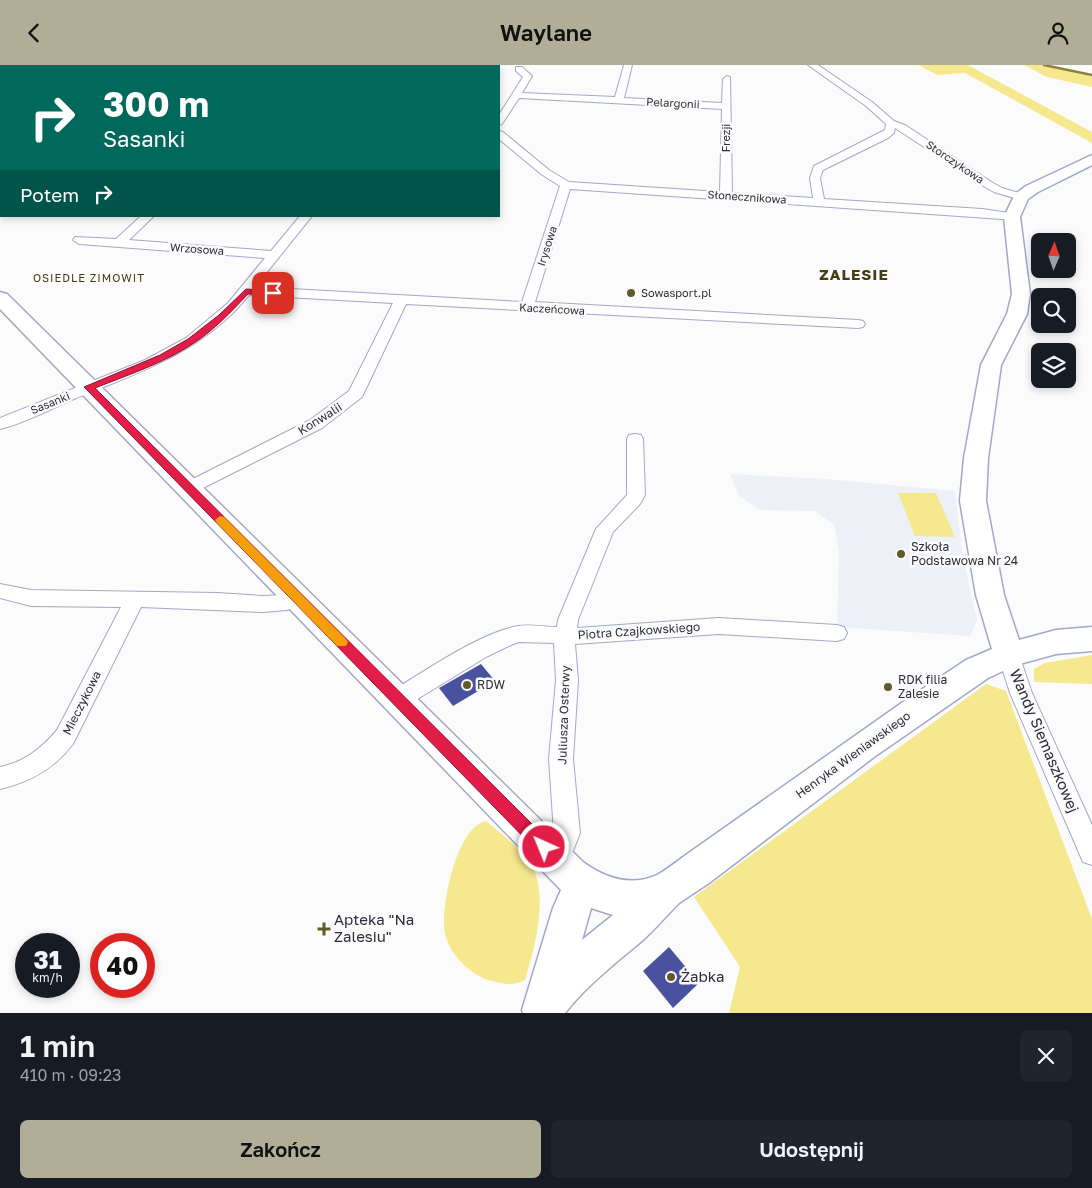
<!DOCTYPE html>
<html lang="pl">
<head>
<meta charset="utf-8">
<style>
	:root { --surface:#171b24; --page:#20242c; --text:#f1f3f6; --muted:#9ea1a6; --accent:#b1ae98 }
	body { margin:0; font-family:"Golos Text",sans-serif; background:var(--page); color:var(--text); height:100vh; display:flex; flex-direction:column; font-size:19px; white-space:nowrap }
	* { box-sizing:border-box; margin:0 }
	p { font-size:16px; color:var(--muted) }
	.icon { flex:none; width:28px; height:28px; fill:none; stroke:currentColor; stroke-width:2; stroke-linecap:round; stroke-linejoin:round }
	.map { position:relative; height:948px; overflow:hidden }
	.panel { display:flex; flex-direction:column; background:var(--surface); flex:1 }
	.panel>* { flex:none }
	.banner { position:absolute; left:0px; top:0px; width:500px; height:152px; box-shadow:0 2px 8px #0003; background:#00695c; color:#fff; overflow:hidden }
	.needle { width:32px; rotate:2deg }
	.buttons { position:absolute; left:1031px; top:168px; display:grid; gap:10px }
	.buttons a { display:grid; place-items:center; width:45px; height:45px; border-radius:8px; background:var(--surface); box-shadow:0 2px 8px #0003; font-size:25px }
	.speed { position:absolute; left:15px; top:868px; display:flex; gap:10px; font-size:25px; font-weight:700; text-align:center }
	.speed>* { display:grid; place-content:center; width:65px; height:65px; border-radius:50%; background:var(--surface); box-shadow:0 2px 8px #0003; line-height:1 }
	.speed small { font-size:12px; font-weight:400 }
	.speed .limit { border:8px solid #d22; background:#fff; color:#111 }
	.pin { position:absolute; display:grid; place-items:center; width:42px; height:42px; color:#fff; margin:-21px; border-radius:10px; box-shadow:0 2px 8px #0006 }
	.me { position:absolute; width:55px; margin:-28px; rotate:316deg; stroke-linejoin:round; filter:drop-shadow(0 0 4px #0008) }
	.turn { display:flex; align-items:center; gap:18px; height:105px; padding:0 20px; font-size:22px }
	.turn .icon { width:65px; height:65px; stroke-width:2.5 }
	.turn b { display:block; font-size:35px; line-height:42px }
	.then { display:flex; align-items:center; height:48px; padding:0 20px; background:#0003; gap:10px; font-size:19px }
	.round { display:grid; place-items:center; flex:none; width:52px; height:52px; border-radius:8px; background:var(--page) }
	.overview { display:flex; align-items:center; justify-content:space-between; height:85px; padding:0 20px }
	h1 { font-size:30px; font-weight:600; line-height:38px }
	.cta { display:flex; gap:10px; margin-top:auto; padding:10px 20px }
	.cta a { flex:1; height:58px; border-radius:8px; background:var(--accent); color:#111; font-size:20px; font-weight:600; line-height:58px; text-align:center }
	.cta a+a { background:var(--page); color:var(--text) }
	header { display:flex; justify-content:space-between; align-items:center; height:65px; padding:0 20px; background:var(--accent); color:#111; font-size:22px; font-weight:600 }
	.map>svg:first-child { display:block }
	.built { fill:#eef0f8 }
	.green { fill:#f5e88e }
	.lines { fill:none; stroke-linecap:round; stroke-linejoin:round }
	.stream { stroke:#8d823d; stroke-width:2.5 }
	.building { fill:#4a52a0 }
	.street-casing { stroke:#a2a8c8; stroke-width:2 }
	.secondary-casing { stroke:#a2a8c8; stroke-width:3 }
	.street { fill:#fff; fill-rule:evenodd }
	.secondary { fill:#fff; fill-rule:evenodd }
	.route { fill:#e11d48; stroke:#92132f }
	.slow { fill:#f59e0b }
	.poi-dot { fill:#625a26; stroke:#fbfbfb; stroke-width:2 }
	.labels { text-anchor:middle; stroke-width:5; stroke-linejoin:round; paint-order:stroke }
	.far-street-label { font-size:11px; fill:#2c2e3b; stroke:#fbfbfb }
	.far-neighbourhood-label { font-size:11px; letter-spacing:1px; fill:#453e15; stroke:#fbfbfb }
	.far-poi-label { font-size:11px; fill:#2c2e3b; stroke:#fbfbfb; text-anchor:start }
	.street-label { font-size:12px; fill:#2c2e3b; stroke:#fbfbfb }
	.poi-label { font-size:12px; fill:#2c2e3b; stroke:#fbfbfb; text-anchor:start }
	.far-district-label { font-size:15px; font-weight:bold; letter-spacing:1px; fill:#453e15; stroke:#fbfbfb }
	.near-street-label { font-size:15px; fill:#2c2e3b; stroke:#fbfbfb }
	.near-poi-label { font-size:15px; fill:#2c2e3b; stroke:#fbfbfb; text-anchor:start }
</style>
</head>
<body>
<header><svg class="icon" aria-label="back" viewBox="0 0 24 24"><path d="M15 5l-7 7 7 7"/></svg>Waylane<svg class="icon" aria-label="person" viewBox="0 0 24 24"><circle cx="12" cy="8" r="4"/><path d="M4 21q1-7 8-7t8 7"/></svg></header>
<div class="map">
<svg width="1092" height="948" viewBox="0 0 1092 948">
	<rect width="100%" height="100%" fill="#fbfbfb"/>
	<!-- built -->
	<path class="built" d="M730,409L827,414L955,426L963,493L977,555L970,571L837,562L839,486L834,460L815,446L760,445L739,431Z"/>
	<!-- green -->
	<path class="green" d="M919,0H968L1092,67V78L965,8L937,10Z
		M1024,0H1041L1092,11V22L1047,12Z
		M898,428H936L955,472L915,471Z
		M1092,590V619L1034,617V604L1045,598Z
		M986,619L1006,626L1092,854V948H729L740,902L694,832Z
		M486,756C501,769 516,779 528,795C551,826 535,881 525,915C515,921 503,919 492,916C471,911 450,890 445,869C440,844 456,762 486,756Z"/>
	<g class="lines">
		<!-- stream -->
		<path class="stream" d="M1044,0L1092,10"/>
	</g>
	<!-- building -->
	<path class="building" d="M481,599L495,616L453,641L439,623Z
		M669,882L699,918L673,943L643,906Z"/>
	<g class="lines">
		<defs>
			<path id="street" d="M91,0H111V1H92Z
				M624,0H632L624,33L722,38L723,14L727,11L730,12L732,128L813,133L810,113L814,101L885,65L886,59L866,41L808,0H818L872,37L894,56L905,60L993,118L1002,123L1025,130L1027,132L1021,135L994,127L985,122L895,63L894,68L888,73L823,105L820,113L824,134L982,144L1016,149L1018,152L1016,155L570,124L535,237L858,255L863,256L865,259L863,262L858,263L406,239L362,332L322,363L195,427L189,429L183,427L180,423L183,419L310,355L349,326L393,238L249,230C204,286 138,308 74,334C50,344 25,358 0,364V353L145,295L186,273L228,238L265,193L79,179L73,175L75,172L116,174L141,151H154L129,175L271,186L300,151H312L255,222L522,237L560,121L541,109L499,74V66L503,67L549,105L569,117L720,127L722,44L519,33L502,59L499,60V50L523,12L516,6V2H522L532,11L522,28L615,32Z
				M0,21L1,22V28L0,27Z
				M0,75H1V81H0Z
				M635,369L641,370L643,374L645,430L640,439L613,467L578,555L577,563L719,553L837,560L844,562L847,568L844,574L837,576L719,569L575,579L578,615L573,694L580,768L573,786L561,800L552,803L543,800L539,791L543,782L554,768L549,694L556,615L554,578L519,577L511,580L486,592L406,641L398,643L390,641L387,634L390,627C426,606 477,569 518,561C530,559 544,562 557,562L558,555L596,464L627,430V374L629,370Z
				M0,519L31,525L217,528L263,531L285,530L297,525L304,528L307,533L304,538L287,545L263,547L141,542L73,679C54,704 30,717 0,724V702C24,697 41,684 57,665L121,542L31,541L0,533Z
				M1009,581L1017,584L1032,628L1092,760V800L1083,797L1010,628L998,590L1001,584Z"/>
			<path id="secondary" d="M1092,90V100L1038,127L1028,134L1020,152L1030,229L1027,249L1001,300L988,393L986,436L1004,530L1019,575L1056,565L1092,562V586L1056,589L1016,600L988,613L874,692L709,818L679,838C667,850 656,863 644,874C616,898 588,919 565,948H523L522,945L553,843L561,825L0,244V227L7,229L583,797C605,813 630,822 657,810C666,805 675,798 683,792L903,637L966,595L992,584L976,530L960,436L964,393L981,300L1007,249L1012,229L1004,152L1015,129L1026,121ZM591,843L613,850L582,875Z"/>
		</defs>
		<!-- street casing -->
		<use href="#street" class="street-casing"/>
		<!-- secondary casing -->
		<use href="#secondary" class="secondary-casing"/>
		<!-- street -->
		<use href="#street" class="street"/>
		<!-- secondary -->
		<use href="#secondary" class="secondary"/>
	</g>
	<!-- route -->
	<path class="route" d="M246,224L273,226L277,228L273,230L248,229C231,247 214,265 194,278C164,298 128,310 95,323L550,777L552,782L550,788L544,790L539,788L84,322L160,290L188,274L219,250Z"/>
	<!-- slow -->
	<path class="slow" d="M220,451L224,452L346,574L348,577L346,581H337L217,458L215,455Z"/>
	<!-- markers -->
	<g class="poi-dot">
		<circle cx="631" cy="228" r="5"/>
		<circle cx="901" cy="489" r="5"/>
		<circle cx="467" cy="620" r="5"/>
		<circle cx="888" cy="622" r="5"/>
		<path d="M321.5 856.5h5v5h5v5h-5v5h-5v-5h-5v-5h5z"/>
		<circle cx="671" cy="912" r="5"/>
	</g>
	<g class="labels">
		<!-- far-street labels -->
		<g class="far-street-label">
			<text transform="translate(673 38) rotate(3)" y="4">Pelargonii</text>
			<text transform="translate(726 73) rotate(-90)" y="4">Frezji</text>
			<text transform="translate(955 97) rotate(34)" y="4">Storczykowa</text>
			<text transform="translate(747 132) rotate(4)" y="4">Słonecznikowa</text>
			<text transform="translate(547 181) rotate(-72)" y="4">Irysowa</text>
			<text transform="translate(197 184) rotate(4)" y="4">Wrzosowa</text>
			<text transform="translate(552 244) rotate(3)" y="4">Kaczeńcowa</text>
			<text transform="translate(50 338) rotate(-22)" y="4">Sasanki</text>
		</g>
		<!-- far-neighbourhood labels -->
		<g class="far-neighbourhood-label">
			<text x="89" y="217">OSIEDLE ZIMOWIT</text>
		</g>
		<!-- far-poi labels -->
		<g class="far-poi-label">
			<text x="641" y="232">Sowasport.pl</text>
		</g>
		<!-- street labels -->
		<g class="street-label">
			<text transform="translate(320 354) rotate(-32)" y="4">Konwalii</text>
			<text transform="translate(639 566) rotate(-4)" y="4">Piotra Czajkowskiego</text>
			<text transform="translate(82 638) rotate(-63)" y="4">Mieczykowa</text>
			<text transform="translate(564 650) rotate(-88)" y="4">Juliusza Osterwy</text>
			<text transform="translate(853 690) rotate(-36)" y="4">Henryka Wieniawskiego</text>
		</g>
		<!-- poi labels -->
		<g class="poi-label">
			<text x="911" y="486">Szkoła<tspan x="911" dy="14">Podstawowa Nr 24</tspan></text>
			<text x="898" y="619">RDK filia<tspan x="898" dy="14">Zalesie</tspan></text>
			<text x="477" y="624">RDW</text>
		</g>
		<!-- far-district labels -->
		<g class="far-district-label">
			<text x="854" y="215">ZALESIE</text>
		</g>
		<!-- near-street labels -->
		<g class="near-street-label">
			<text transform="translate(1044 676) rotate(67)" y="5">Wandy Siemaszkowej</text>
		</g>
		<!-- near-poi labels -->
		<g class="near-poi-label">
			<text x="334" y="860">Apteka "Na<tspan x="334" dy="17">Zalesiu"</tspan></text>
			<text x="681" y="917">Żabka</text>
		</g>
	</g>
</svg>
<div class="buttons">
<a><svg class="needle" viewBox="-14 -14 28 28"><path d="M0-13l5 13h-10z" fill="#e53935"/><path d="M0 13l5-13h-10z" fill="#9ea1a6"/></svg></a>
<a><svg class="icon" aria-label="search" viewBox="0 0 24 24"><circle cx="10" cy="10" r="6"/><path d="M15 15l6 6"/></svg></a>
<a><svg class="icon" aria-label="layers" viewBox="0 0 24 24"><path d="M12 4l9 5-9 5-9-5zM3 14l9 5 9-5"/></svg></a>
</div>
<div class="speed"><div>31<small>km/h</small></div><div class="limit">40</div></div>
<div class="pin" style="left:273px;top:228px;background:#d93025"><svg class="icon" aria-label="arrive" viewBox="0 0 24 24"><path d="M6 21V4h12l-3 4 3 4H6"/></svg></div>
<svg class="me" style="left:544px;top:782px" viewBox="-20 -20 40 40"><circle r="17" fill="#e11d48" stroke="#fff" stroke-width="3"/><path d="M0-11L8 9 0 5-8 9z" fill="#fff"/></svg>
<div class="banner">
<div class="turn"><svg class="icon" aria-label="right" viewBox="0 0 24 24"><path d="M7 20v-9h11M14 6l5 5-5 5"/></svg><div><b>300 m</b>Sasanki</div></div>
<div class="then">Potem<svg class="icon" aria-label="right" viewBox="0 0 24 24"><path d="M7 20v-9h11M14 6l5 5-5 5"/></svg></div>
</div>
</div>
<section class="panel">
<div class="overview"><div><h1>1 min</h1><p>410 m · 09:23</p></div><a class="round"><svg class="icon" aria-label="close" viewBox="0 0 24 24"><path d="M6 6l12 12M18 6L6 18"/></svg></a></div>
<div class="cta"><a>Zakończ</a><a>Udostępnij</a></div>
</section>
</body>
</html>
